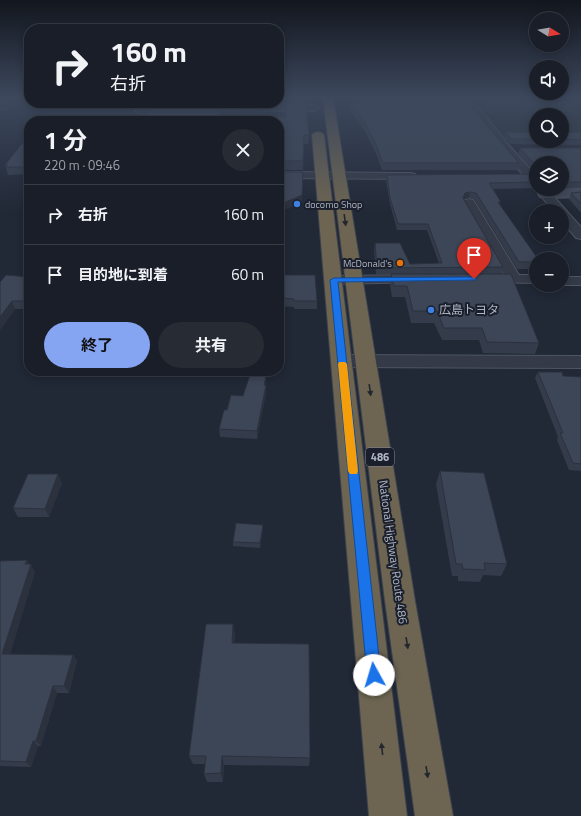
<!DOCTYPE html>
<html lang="ja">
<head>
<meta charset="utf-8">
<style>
	:root { --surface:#191e28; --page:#262b34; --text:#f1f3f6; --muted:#9fa2a8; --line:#373c45; --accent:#85a4f2 }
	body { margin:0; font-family:"Titillium Web","Noto Sans JP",sans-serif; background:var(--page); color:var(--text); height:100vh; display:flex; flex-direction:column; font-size:15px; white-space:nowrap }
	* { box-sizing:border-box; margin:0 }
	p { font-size:13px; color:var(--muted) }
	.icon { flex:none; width:22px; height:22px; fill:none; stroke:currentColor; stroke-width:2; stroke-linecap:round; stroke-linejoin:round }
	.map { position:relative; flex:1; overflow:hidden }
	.details { position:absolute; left:24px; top:116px; width:260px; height:260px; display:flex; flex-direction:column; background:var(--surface); border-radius:16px; box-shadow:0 2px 10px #0003,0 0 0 1px var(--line) }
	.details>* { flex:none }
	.banner { position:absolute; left:24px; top:24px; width:260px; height:84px; border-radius:16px; box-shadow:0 2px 10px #0003,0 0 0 1px var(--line); background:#191e28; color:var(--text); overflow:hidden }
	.needle { width:26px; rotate:101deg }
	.controls { position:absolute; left:529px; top:12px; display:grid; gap:8px }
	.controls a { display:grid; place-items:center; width:40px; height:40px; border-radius:50%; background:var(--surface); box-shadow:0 2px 10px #0003,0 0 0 1px var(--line); font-size:20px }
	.pin { position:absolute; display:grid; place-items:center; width:34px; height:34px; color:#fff; margin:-41px -17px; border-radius:50% 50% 50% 0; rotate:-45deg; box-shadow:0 0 4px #0007 }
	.pin .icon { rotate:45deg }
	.me { position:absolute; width:44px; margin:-22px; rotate:354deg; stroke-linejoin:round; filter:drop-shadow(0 0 3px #0008) }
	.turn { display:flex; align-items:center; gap:14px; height:84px; padding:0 20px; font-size:18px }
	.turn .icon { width:52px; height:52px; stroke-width:2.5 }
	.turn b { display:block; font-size:28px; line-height:34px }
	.round { display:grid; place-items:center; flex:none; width:42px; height:42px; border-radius:21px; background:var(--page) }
	.summary { display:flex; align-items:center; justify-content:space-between; height:68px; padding:0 20px }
	h1 { font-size:24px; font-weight:700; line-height:30px }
	.primary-button { display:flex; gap:8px; margin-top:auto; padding:8px 20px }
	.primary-button a { flex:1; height:46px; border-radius:24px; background:var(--accent); color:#111; font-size:16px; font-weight:700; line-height:46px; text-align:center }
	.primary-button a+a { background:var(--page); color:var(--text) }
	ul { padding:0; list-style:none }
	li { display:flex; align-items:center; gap:12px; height:60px; padding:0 20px; border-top:1px solid var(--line) }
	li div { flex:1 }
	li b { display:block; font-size:15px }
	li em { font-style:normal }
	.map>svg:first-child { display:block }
	.green { fill:#243538 }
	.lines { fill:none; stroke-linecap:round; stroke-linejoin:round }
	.street-casing { stroke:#4f5562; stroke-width:2 }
	.secondary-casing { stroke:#4f5562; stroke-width:2 }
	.highway-casing { stroke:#3c424e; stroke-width:2 }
	.street { fill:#343a47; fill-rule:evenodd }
	.secondary { fill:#43495a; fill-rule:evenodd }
	.highway { fill:#6d6552; fill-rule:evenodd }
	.wall { fill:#343c4b }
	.shaded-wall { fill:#2b313d }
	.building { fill:#3d4657; stroke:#2b313d }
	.oneway { fill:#22262f }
	.route { fill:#1a73e8; stroke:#114b97 }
	.slow { fill:#f59e0b }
	.shop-dot { fill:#3f7fe0; stroke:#1a1f2b; stroke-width:1.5 }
	.food-dot { fill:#e8710a; stroke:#1a1f2b; stroke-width:1.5 }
	.labels { text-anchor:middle; stroke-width:4; stroke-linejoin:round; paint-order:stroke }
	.far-poi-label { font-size:10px; fill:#afb5c4; stroke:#1a1f2b; text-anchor:start }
	.shield { fill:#1a1f2b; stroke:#828896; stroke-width:1 }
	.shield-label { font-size:11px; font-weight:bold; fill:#afb5c4 }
	.poi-label { font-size:12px; fill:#afb5c4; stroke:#1a1f2b; text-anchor:start }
	.street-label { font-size:12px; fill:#afb5c4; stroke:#1a1f2b }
</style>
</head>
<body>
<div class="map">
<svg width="581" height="816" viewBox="0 0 581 816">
	<rect width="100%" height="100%" fill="#212836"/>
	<!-- green -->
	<path class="green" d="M581,101V137H562V115H536V137L504,138L488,115L482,102Z"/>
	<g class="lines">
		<defs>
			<path id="street" d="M464,98H472L507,143L536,176V186L532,185L499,147Z
				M184,104L315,105L320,108L315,111L184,110L140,114L135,111L140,108Z
				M279,172L411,173L415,174L417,176L415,178L411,179L279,178Z
				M536,188V189H547L581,227V239L576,238L562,221V211H553L537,191L535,189Z
				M469,199L473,200L475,203L519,275H536V283L482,282L480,279L482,276L504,275L463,203L465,200Z
				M417,275L422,276L424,279L422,282L334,284L329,283L327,280L329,277L334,276Z
				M562,277H581V285H560H562Z
				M342,355L581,356V368L342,367L336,365L333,361L336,357Z"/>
			<path id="secondary" d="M581,189V197L545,198L540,197L538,194L540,191L545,190Z"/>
			<path id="highway" d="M323,98H333L415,601L453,816H415L385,601Z
				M318,132L322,133L324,135L407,816H369L312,135L314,133Z"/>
		</defs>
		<!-- street casing -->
		<use href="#street" class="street-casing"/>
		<!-- secondary casing -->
		<use href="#secondary" class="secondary-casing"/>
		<!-- highway casing -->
		<use href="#highway" class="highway-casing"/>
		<!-- street -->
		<use href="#street" class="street"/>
		<!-- secondary -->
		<use href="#secondary" class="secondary"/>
		<!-- highway -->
		<use href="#highway" class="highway"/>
	</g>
	<!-- wall -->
	<path class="wall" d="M0,98H22L8,111H0Z
		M287,98H305V103H287Z
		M404,98H464L519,163L517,170H382L376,153L363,128L350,110L351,103L406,102Z
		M279,121L309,135L308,144H304L303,170H281L282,145H279Z
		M505,132H536V141H562V132H581V145L510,144L504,137Z
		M29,135V174L8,175L5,165Z
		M520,148H581V188H562V163H536V174L518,154Z
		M387,175L536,179V186L534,188L493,189L500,205L536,259V269H517L474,199L469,198L464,199L503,267L501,274H376L374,249L375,243L410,264L439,263L427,230H397L390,204L386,180Z
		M581,192V213L569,199L571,193Z
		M391,274L539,343L535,354L483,353L479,340H442L434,323H411L405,297H392L390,285Z
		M279,275L317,301V309H294V307L279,306Z
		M29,277V309H15L0,330V282Z
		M538,372L563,376L581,377V471L569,470L557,440L558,437L535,378Z
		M266,376V393L257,439L220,437L219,429L227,410Z
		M440,471L507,564L501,576L483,575L480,582L458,581V576H452L436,484Z
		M62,483L49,517H18L13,508Z
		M263,525V529L260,548L233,546V542Z
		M27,560L29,564L35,572L10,654L73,655L77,661L69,693H57L41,746H38L31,767L0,766V561Z
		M233,624L235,635L234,643L310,758L309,766L224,765L223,782H207L204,774L205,764H193L189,756Z"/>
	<!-- shaded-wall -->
	<path class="shaded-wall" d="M14,98H22L8,111L6,105Z
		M152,103H178L153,105Z
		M303,172L302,203L282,211L281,204Z
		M536,182V186L534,188L535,183Z
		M470,192L469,198L464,199L463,198L465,193Z
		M12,301L15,309L0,330V317Z
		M266,376V393L257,439V431Z
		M58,474L62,483L49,517L45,509Z
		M263,525V529L260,548V543Z
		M27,560L30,566L31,564L35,572L8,661L2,654Z
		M233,624L235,635L233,654L232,643Z
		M73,655L77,661L69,693L64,686Z
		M53,686L57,693L41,746L36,741Z
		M33,741L38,746L31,767L26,762Z
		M222,756L224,765L223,782L221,773Z"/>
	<!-- building -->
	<path class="building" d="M0,98H14L6,105H0Z
		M408,98H464L519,163H383L376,145L364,121L351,103L410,102Z
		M286,104H306L309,135H304L303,161H281L283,136H279V121H263V117H286Z
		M183,105L220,106L222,121H141L142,118H145L149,108Z
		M505,132H536V139H511Z
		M562,132H581V140L562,139Z
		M29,135V167H6L8,165H5Z
		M520,148H581V182H562V163H536V166Z
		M281,172H303L302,195L281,204Z
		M527,174L532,179H536V182L489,183L501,202H498L538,259H536V262H519L476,193L470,192L465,193L463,198L503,267L377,268L375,243H400L410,264L442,263L428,224H398L390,198L387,175Z
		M581,192V204L571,193Z
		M391,274H511L539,343L487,342L482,328H444L437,311H413L407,286H394Z
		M6,275L29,277V301H12L0,317V282Z
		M279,275H315L317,301H294V299L279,298Z
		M538,372H562L563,376L581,377V464L573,463L560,433H563Z
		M250,375L266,376L264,385H266L257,431L219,429L224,410H227L231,395L243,396Z
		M440,471L484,473L507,564L484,563L485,570L463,569L462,564H456Z
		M28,474H58L45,509L13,508Z
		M236,523L263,525L260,543L233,542Z
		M27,560L25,564H31L2,654L73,655L64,686H53L36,741H33L26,762L0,761V561Z
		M206,624H233L232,643L309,644L310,758L222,756L221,773L204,774L206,756H189Z"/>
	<!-- one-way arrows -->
	<defs><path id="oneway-solid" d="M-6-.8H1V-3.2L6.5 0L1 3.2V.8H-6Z"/></defs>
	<g class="oneway">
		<use href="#oneway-solid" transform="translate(345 220) rotate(82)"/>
		<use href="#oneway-solid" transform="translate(370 390) rotate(82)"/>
		<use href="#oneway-solid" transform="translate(407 643) rotate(81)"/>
		<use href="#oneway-solid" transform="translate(382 749) rotate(-96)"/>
		<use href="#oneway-solid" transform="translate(427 772) rotate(81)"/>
	</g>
	<!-- sky -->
	<linearGradient id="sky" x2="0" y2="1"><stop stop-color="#12161e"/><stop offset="0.46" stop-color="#3d485d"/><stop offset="1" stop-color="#3d485d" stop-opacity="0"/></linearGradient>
	<rect width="581" height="212" fill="url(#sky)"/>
	<!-- route -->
	<path class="route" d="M474,277H476V280L338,282L381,675L379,680L374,681L369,680L367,675L330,280L334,278Z"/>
	<!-- slow -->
	<path class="slow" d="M339,362H345L347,364L358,471L357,474H350L348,471L338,364Z"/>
	<!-- markers -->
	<g class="shop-dot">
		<circle cx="297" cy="204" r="4"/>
		<circle cx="431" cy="310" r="4"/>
	</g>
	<circle class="food-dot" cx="400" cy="263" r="4"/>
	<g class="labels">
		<!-- far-poi labels -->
		<g class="far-poi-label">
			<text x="305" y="208">docomo Shop</text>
			<text x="392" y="267" text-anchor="end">McDonald's</text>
		</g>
		<!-- shield labels -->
		<rect class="shield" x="366" y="448" width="28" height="18" rx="3"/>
		<g class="shield-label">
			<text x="380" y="461">486</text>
		</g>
		<!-- poi labels -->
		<g class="poi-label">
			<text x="439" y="314">広島トヨタ</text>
		</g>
		<!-- street labels -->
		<g class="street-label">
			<text transform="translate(393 552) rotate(82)" y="4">National Highway Route 486</text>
		</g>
	</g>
</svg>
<div class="controls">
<a><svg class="needle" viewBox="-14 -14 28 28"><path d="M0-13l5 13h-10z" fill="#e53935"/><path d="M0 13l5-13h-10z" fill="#9fa2a8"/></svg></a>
<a><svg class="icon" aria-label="sound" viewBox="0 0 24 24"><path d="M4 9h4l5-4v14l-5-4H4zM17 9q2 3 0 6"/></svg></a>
<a><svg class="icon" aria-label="search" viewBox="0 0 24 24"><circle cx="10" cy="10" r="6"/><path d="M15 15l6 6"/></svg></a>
<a><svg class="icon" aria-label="layers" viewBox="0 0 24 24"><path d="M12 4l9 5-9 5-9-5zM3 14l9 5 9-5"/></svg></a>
<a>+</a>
<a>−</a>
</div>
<div class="pin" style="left:474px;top:279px;background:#d93025"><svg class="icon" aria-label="arrive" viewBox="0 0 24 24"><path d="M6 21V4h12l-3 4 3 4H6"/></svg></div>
<svg class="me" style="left:374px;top:675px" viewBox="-20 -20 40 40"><circle r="19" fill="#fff"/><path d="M0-13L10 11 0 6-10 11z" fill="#1a73e8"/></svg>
<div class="banner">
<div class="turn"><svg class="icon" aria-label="right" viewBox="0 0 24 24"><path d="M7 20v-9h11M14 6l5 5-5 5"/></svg><div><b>160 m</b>右折</div></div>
</div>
<section class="details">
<div class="summary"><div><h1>1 分</h1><p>220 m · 09:46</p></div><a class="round"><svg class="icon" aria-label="close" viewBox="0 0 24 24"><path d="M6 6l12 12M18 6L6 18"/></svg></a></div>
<ul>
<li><svg class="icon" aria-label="right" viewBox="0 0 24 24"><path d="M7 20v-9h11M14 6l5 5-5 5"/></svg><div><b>右折</b></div><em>160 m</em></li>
<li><svg class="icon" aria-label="arrive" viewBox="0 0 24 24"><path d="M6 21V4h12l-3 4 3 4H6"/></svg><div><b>目的地に到着</b></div><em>60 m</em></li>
</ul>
<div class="primary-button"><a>終了</a><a>共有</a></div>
</section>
</div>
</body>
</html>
